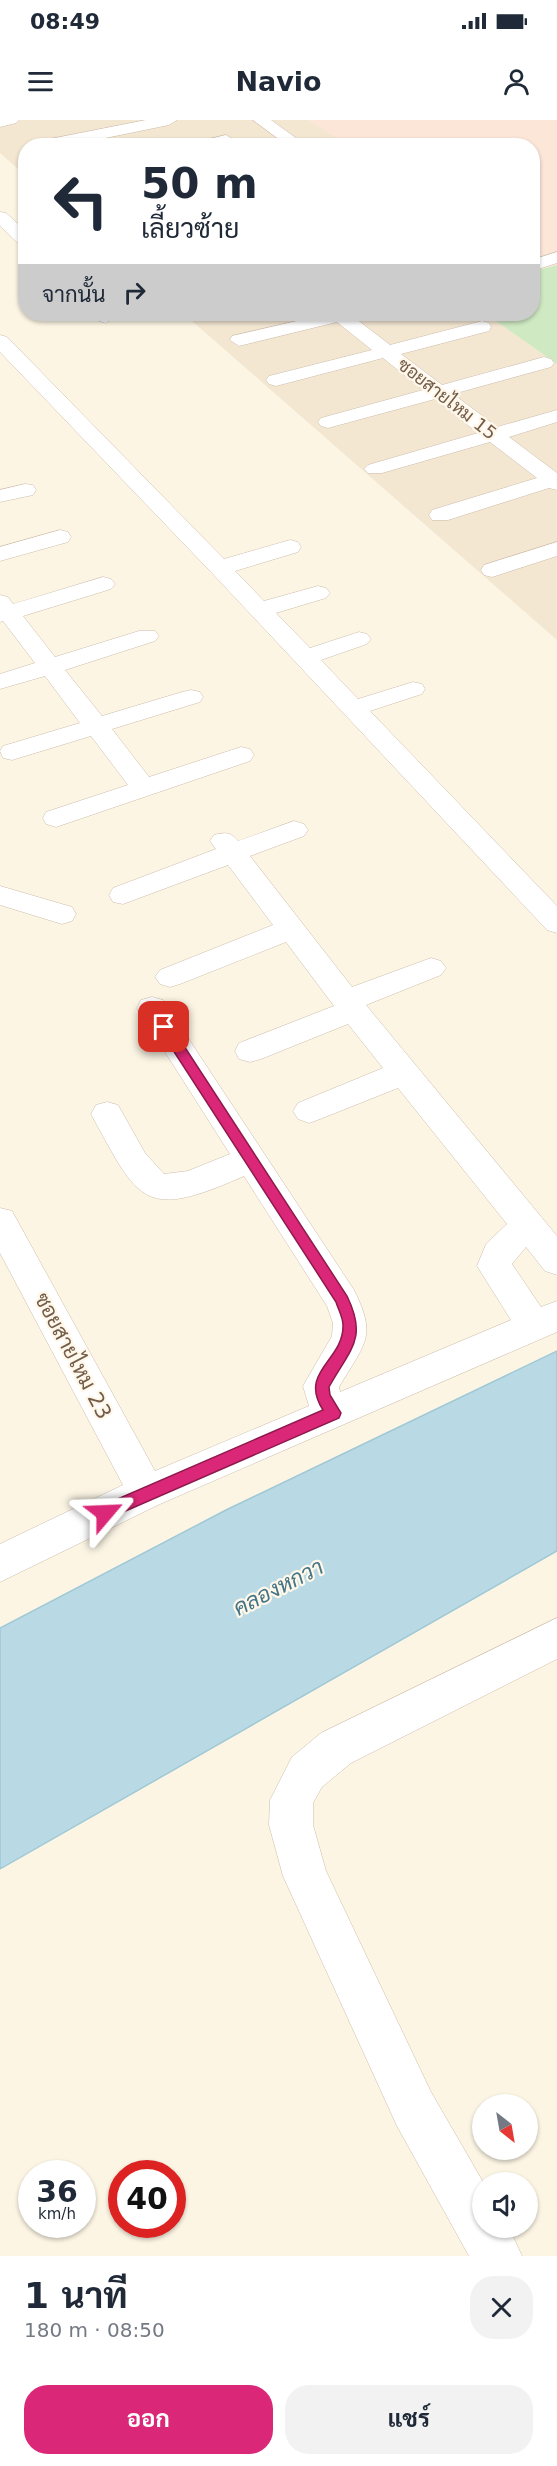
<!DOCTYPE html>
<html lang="th">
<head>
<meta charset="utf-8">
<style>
	:root { --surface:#fff; --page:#f2f2f3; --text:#1f2937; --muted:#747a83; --accent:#db2777 }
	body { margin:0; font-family:"DejaVu Sans",Sarabun,sans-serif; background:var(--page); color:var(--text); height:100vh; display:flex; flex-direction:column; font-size:22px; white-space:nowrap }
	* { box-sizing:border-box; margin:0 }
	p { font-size:20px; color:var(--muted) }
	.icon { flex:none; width:33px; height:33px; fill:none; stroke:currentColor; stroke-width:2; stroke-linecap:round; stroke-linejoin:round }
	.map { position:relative; height:2136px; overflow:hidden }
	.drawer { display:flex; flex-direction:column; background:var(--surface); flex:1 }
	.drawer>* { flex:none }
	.hud { position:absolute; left:18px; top:18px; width:522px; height:183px; border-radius:24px; box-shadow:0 2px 4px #0004; background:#fff; color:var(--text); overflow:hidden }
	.needle { width:39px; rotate:149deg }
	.buttons { position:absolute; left:472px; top:1974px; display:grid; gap:12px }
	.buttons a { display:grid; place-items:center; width:66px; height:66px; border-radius:50%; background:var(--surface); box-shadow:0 2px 4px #0004; font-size:30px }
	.speed { position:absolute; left:18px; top:2040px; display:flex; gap:12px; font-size:30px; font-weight:700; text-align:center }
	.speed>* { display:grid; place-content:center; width:78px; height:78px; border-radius:50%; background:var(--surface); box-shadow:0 2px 4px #0004; line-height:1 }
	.speed small { font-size:15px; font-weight:400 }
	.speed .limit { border:9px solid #d22; background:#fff; color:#111 }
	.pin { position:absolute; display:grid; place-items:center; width:51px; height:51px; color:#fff; margin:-26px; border-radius:12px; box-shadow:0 3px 9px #0006 }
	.me { position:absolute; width:66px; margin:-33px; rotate:64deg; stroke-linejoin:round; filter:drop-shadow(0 0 4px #0008) }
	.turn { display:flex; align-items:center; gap:21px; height:126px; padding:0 24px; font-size:27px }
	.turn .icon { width:78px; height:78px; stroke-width:2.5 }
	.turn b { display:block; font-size:42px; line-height:51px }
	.then { display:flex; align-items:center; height:57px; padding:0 24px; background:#0003; gap:12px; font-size:22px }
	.round { display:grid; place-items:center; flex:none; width:63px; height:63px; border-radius:24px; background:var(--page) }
	.overview { display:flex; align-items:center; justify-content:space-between; height:102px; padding:0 24px }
	h1 { font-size:36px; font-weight:700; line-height:45px }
	.button { display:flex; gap:12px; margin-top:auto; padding:12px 24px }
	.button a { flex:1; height:69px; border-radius:24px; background:var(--accent); color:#fff; font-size:24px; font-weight:700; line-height:69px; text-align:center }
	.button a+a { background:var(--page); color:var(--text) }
	.status { display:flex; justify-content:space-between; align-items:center; height:42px; padding:0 30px; background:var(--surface); direction:ltr }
	.status svg { height:16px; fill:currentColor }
	header { display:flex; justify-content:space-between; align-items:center; height:78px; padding:0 24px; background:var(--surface); font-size:27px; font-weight:700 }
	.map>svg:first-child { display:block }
	.residential { fill:#f3e7d2 }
	.commercial { fill:#fce6d8 }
	.green { fill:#cfe9c3 }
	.water { fill:#b9dae5; stroke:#9fc8d6; stroke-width:1.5 }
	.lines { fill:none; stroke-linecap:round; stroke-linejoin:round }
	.minor-casing { stroke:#cdbdab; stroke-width:1 }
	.minor { fill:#fff; fill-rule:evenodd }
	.route { fill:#db2777; stroke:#8e194d; stroke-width:1.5 }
	.labels { text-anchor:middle; stroke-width:4.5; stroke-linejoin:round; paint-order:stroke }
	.far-street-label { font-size:18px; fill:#735d4a; stroke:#fff8ea }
	.street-label { font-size:21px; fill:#735d4a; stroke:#fff8ea }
	.water-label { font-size:22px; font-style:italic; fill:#447586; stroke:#fff8ea }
</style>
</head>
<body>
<div class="status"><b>08:49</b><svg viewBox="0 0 49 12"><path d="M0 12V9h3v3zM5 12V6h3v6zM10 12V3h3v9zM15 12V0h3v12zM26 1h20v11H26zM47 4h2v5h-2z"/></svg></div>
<header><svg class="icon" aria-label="menu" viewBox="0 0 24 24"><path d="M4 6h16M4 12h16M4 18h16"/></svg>Navio<svg class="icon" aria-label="person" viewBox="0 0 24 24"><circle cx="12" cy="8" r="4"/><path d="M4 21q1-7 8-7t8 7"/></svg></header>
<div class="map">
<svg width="557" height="2136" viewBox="0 0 557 2136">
	<rect width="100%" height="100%" fill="#fcf5e4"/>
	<!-- residential -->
	<path class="residential" d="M0,0H312L351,25L26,26L25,55L0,33Z
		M184,194H486L557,244V520Z"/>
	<!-- commercial -->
	<path class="commercial" d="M308,0H557V145L539,149L533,145L532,26L347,25Z"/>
	<!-- green -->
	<path class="green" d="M557,145V244L486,194H532L533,151Z"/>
	<!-- water -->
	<path class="water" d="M557,1231V1431L0,1749V1508L226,1390Z"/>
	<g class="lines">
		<defs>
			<path id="minor" d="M0,0H19L16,3L0,7Z
				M146,0H177L169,5L66,26H32L40,21Z
				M253,0H271L307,26H288Z
				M226,15L234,20L232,23L191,26L193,23Z
				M0,92L6,93L26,111V126L20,125L0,106Z
				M557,132V143L532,151V140Z
				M93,194H113L115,197L106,203L99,201Z
				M327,194H358L355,198L390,225L482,201L489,203L491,207L489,211L401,234L442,265L544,237L551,239L554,243L551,247L453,274L497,307L557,290V302L509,317L557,353V370L549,368L448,400H432L429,395L432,390L537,358L490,322L382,353H368L364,349L368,345L478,313L435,279L328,308L321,306L318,302L321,298L423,270L383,238L276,266L269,264L266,260L269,256L372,230L337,202L239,226L230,220L232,216Z
				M0,215L7,217L224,439L290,420L298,422L301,427L298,432L235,451L264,481L318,466L326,468L330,473L326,478L276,493L310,528L359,512L367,514L371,519L367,524L321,540L358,579L413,562L422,564L425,569L422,574L370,591L557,786V813L547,810L212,453L0,232Z
				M25,364L33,365L36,370L33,375L0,382V370Z
				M60,410L68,412L71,417L68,422L0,441V427Z
				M557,422V436L492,457L484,455L481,450L484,445Z
				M103,457L111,459L115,464L111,469L23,496L55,537L139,511H155L159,516L155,521L65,550L102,596L182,572L191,570L200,572L203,577L200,582L112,609L149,657L241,627L250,629L254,635L250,641L56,707L46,704L43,698L46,692L128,665L91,616L12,640L3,638L0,631L3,626L80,603L45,556L0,569V554L35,543L3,501L0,502V475L8,477L13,484Z
				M294,701L304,704L308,710L304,716L250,736L352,867L431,838L441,841L446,848L441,855L366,885L557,1116V1155L545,1151L526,1127L512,1144L541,1187L557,1181V1212L160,1384L0,1462V1424L123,1365L0,1133V1088L12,1091L155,1351L309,1286L303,1266L332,1216L333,1203L327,1186L244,1056C143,1101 139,1082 91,994L96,985L107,982L118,985L145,1033L164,1054L188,1051L230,1034L137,888L141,880L152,877L163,880L354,1170C378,1218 364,1224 339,1267L340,1272L511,1200L477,1146L486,1124L507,1104L398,968L320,999L309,1003L298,999L293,991L298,983L383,948L348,904L261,939L250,942L239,939L235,931L239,923L334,886L286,822L180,864L170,867L160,864L155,857L160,850L273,805L228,745L123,784L113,782L109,775L113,768L216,729L210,721L214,715C225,712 231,712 238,721Z
				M0,766L72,787L76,794L72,801L62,804L0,785Z
				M557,1498V1539L351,1643L322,1667L313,1683V1705L326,1751L431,1972L483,2062V2108H509L522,2136H469L397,2006L283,1756L269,1705L270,1680L292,1637L321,1613Z"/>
		</defs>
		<!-- minor casing -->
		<use href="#minor" class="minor-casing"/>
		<!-- minor -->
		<use href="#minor" class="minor"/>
	</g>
	<!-- route -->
	<path class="route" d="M164,902L169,903L347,1176C368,1219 350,1229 329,1267L330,1275L341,1293L339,1298L105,1400L99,1398L97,1393L99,1387L323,1290C298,1251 344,1241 343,1205C343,1197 338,1189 336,1182L160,910V903Z"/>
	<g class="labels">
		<!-- far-street labels -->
		<g class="far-street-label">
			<text transform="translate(447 279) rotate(38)" y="6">ซอยสายไหม 15</text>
		</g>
		<!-- street labels -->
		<g class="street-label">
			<text transform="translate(73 1236) rotate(62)" y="7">ซอยสายไหม 23</text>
		</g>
		<!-- water labels -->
		<g class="water-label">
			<text transform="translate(278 1467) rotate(-27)" y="8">คลองหกวา</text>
		</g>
	</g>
</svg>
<div class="buttons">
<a><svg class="needle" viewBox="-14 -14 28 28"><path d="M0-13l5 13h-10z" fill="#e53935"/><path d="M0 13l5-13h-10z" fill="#747a83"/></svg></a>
<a><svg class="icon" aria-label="sound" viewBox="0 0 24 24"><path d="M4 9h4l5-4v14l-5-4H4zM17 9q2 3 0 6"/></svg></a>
</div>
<div class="speed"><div>36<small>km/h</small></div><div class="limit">40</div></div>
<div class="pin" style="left:164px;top:907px;background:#d93025"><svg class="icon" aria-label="arrive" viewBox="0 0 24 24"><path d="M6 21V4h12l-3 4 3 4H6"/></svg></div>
<svg class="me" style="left:105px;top:1393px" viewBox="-20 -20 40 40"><path d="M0-17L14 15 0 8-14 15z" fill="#db2777" stroke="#fff" stroke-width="4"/></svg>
<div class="hud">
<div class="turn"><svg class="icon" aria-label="left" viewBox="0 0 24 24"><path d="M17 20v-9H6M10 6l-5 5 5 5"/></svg><div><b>50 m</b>เลี้ยวซ้าย</div></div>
<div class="then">จากนั้น<svg class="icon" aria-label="right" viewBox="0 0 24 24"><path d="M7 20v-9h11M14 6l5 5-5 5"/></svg></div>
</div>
</div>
<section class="drawer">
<div class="overview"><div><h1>1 นาที</h1><p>180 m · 08:50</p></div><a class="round"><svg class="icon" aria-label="close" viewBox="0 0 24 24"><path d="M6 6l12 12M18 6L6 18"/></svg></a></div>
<div class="button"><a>ออก</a><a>แชร์</a></div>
</section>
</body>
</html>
